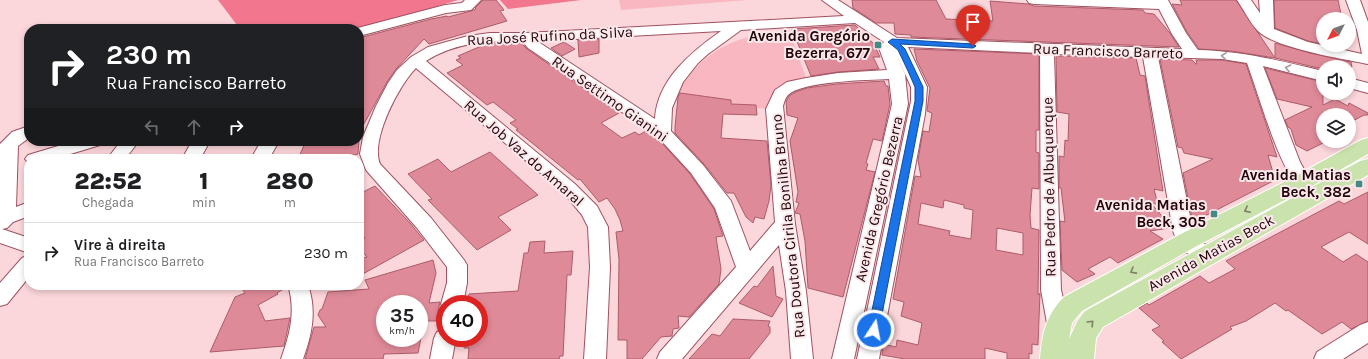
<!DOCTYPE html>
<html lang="pt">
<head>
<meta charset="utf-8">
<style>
	:root { --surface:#fff; --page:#f6f6f6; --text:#202124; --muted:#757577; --line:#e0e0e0 }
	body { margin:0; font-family:Karla,sans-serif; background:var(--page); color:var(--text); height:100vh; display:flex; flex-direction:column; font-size:15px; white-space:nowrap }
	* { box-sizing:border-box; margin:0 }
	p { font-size:13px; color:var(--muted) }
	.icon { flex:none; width:22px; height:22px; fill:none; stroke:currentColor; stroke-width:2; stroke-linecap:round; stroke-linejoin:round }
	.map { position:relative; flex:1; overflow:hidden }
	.details { position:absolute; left:24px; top:154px; width:340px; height:136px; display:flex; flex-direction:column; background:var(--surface); border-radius:16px; box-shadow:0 2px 6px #0003 }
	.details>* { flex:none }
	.banner { position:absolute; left:24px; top:24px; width:340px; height:122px; border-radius:16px; box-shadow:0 2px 6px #0003; background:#202124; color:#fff; overflow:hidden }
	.needle { width:26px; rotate:228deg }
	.fabs { position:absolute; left:1316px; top:12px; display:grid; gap:8px }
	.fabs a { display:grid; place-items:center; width:40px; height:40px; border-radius:50%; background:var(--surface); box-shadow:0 2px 6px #0003; font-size:20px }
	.speed { position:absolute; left:376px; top:295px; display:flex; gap:8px; font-size:20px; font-weight:700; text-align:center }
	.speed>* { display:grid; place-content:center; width:52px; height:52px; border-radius:50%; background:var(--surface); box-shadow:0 2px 6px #0003; line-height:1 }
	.speed small { font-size:10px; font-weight:400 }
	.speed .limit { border:6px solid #d22; background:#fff; color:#111 }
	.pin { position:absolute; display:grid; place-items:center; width:34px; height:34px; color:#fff; margin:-41px -17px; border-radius:50% 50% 50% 0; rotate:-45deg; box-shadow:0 0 4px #0007 }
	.pin .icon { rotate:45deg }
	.me { position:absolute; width:44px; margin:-22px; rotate:11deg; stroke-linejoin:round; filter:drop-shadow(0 0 3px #0008) }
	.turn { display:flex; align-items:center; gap:14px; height:84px; padding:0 16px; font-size:18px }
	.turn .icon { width:52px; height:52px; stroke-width:2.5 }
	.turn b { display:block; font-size:28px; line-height:34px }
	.lanes { display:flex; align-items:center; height:38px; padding:0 16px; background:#0003; justify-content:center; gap:20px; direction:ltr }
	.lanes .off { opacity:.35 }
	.eta { display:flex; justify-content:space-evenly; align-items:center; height:68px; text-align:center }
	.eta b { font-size:24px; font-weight:800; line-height:28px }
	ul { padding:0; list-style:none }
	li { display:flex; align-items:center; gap:12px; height:60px; padding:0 16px; border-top:1px solid var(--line) }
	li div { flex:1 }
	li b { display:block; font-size:15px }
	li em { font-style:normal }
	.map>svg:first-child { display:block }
	.green { fill:#f9b8c1 }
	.forest { fill:#f2768e }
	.building { fill:#df8a98; stroke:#ac5c6a; fill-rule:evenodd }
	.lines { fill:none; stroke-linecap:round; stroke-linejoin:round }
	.minor-casing { stroke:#a05160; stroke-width:2 }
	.major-casing { stroke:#fff; stroke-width:2 }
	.minor { fill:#fff; fill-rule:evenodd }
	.major { fill:#cae3ad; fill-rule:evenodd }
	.oneway { stroke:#a79b9e }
	.oneway2 { stroke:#7f7f65 }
	.route { fill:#1a73e8; stroke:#114b97 }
	.poi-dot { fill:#438a85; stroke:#fbe8eb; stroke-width:1.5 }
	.labels { text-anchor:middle; stroke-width:4; stroke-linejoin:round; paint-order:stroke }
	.street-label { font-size:15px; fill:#23050c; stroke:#fbe8eb }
	.poi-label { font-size:15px; font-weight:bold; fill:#23050c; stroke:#fbe8eb; text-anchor:end }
</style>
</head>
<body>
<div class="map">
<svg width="1368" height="359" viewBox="0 0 1368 359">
	<rect width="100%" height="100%" fill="#fbd6da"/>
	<!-- green -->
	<path class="green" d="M619,0H748L621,10Z
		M789,31L807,80C784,86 774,84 766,109L675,97C677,86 686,76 694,69C724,40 748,35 789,31Z"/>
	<!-- forest -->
	<path class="forest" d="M218,0H458L359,30L240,29Z
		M500,0H581L508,9Z"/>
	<!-- building -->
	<path class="building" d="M483,0H496L504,10L500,11L507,21L429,44L424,39L396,69L387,82L359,133V38L431,19L447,16L448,17L471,11L476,9L475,8Z
		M852,0H936L946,19L993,21L990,1L1028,4L1034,6L1143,10L1145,13L1154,14L1169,32L1179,47L911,37V35L895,34L894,23H876L853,8Z
		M1180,0H1236L1275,58L1231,51L1199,49L1187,32L1172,4L1182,5Z
		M1274,0H1338L1342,19H1323V44L1308,41L1275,28Z
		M855,25L874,44L880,57H873L879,69L838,72L811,76L792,29Z
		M599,39V53L579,57L578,40Z
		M564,42L575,49L562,56L551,48Z
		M521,43L527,49L619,113L601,123L622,138L635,132L639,135L646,131L659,140L690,174L714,209L723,236L716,237L721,269L719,284L689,317L678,316L679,328L673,329L672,336L661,337L642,359H627V340H618L619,259L616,232L623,231L620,220L615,209L607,198L599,202L580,179L578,180L516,130L518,129L510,123L516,120L493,102L487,105L447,73L463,65L456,60L461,58L458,56L486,44Z
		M1275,43L1310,53L1351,62L1352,67H1323V69L1275,58Z
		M914,49L1039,54V130H1036V152L1039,153V189L1032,188L1030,215L1031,228L1039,230L1038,293V295L1040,293L1038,345L1032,344V354L1029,353V359H1007V353L985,348V359H905L882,355L883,344L896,347L897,340L918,345L922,323L901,316L904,302L893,299L915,176L921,177L918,160L923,131L929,132L932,113L927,111L930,88L917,61ZM944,200L964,205V208L973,210L971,239L949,235L950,231L918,224L921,203L943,208ZM997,228L1023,233V255L996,250Z
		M1056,56L1136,58L1140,75L1145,76L1163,191L1154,189L1158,205L1150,202L1168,223H1165L1169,228L1150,231L1163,239L1118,263L1110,257L1088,269L1095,274L1077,282L1062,270L1060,221L1065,222L1061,188H1059V156L1064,157L1065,140L1068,141L1069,114L1057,112Z
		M1160,59L1192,60L1196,64H1197L1196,60H1222L1246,64L1277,157L1268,155L1275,180L1197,220L1192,218L1183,173L1213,159L1184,153L1182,148L1178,147Z
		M1265,68L1323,82V105L1335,99L1348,106L1349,103L1368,113V115H1364L1349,123V115H1323V143L1307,151L1296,145L1291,129L1288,127L1285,120L1312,107L1277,99Z
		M884,81L886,86H888L890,104L882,141L873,139L866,163L868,164L866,170L875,172L843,297L808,288L805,241L800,214L795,213L799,203L796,202L798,192L790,141L798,118L787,115L786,101L789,96L796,92L807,88L836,84Z
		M680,93L731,100V104L756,105L757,115L723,114L721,138L767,141L771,185L769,201L764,219L755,217L753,223L746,217L734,193H727L704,164L675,133V127L678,97Z
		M313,141H359L358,154L337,159H298L305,143Z
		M490,152L538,195L498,217L511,230L477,250L428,200L432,199L408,174L438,159L451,172Z
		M375,186L410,223L424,240L361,275L362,258L367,257L359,248V242L365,238L359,231V194Z
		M1368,192V244L1349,232L1321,247L1343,262L1356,254L1368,262V321L1351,329L1342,322L1322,334L1288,310L1286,311L1275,303L1246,321L1230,327L1232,329L1181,359L1162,342L1164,341L1152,330L1160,326L1139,308L1147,303L1149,305L1200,276L1209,283L1235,269L1226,261L1339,201L1344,204Z
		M545,241L544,253L573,251L571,275H567L563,356H560L559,359H468L469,348H464L466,338H479V304H467L469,294L518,291L524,253H528L530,242Z
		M433,260L436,273L429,303L440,302L436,321H425L423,328L419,327V304H385V338H421L418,353L384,354L383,359H305L314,327H326L318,315L320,310L322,309L328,292L369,289L365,280Z
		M773,266L776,296L783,299L772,317L739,303L754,286L757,287Z
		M239,285H287V287L277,293L278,294L258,305L265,321L290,318L284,346L210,352L235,297L245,293Z
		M733,319L770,321L768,326L770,327V333L749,359H689L712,334L720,336Z"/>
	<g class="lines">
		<defs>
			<path id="minor" d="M465,0H481L471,10L446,13L359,36V29H354L445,5L462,3Z
				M822,0H838L897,38L1182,49L1172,34L1159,9L1034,4L1029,3L1027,0H1168L1186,33L1198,50C1243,51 1280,61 1323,71V81L1263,66L1300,162L1311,182L1308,186L1302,188L1296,186C1273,149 1262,104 1247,63L1222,59L1158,57L1193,231C1197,242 1210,245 1216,255L1213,260C1201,264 1188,255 1180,246C1177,242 1175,236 1173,231L1143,57L1054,54L1061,290L1069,323L1066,329L1058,332L1050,329L1047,323L1041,290L1040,53L908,47L927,87L925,114L879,359H857L911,101V87L894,49L905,74L908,104L854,359H832L892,104L889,79C869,80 802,81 788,95C785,98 784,103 783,106L795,224L806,291L813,359H791L786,291L779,245L682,359H657L660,352L736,267L715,208L691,173L657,136L528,48L522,41C488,41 456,42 426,61L575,184L597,206L608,227L610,267L606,359H584L590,267L588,227L582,215L563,192L416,68C399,85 370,140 380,164L431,218L464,260L467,265V283L463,304H445V310L441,304L447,283V267L417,228L366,170L360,154L363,137L376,106L388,83L397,70L411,57L428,47L468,36L490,33H526L844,16ZM855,23L884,42L879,48L887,70L838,73L806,78L787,82L775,90L766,109L775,222L750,251L731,201L703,165L671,131L672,108L683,82L698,63L708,54L741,30ZM721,31C691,52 657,80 655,119L537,41Z
				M1237,0H1251L1260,13L1259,0H1273L1274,29L1308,42L1362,54L1357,30L1346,0H1360L1368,22V64C1344,59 1274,48 1258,31C1250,23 1244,10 1237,0Z
				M1349,78L1368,83V93L1349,88Z
				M29,126V138L18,146L16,207L29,202V216L13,222L7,228L2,229L29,238V253L0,243V144L12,132Z
				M75,141H103L100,145L54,159H29V163L25,159L28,155Z
				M121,141H139L125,159H107Z
				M192,141H210L200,159H182Z
				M261,141H279L269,159H251Z
				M29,255V277L7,304L0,306V283L22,258Z
				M288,285H308C317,311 312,334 303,359H281C290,334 296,311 288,285Z
				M1368,322V343L1343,359H1314L1317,352L1360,325Z
				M445,329V338H456L452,359H430L434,338L437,332Z"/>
			<path id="major" d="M1368,138V154L1310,187L1195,247L1082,311L1072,323L1069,339L1078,320L1085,311L1360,161L1368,159V175L1103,327L1096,338L1094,359H1040C1042,334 1046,315 1064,297L1179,235L1294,177L1361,140Z"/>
		</defs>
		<!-- minor casing -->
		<use href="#minor" class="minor-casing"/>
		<!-- major casing -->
		<use href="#major" class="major-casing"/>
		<!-- minor -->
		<use href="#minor" class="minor"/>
		<!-- major -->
		<use href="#major" class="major"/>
	</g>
	<!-- one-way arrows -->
	<defs><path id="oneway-chevron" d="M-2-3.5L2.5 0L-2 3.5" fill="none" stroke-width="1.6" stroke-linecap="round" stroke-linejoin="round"/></defs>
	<g class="oneway">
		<use href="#oneway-chevron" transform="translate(1224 56) rotate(-175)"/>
		<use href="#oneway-chevron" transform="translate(1288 68) rotate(-167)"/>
	</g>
	<g class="oneway2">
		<use href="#oneway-chevron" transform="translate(1247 210) rotate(153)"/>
		<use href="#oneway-chevron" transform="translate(1133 271) rotate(151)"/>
		<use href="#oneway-chevron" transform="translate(1091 323) rotate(-46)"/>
	</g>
	<!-- route -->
	<path class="route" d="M892,39L973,44L976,46L973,48L900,44L905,49L923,87V101L879,330L878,334L874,335L870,334L868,330L915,101V87L908,71L898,50L888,42Z"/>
	<!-- markers -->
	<g class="poi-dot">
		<rect x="874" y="41" width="8" height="8" rx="2"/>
		<rect x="1355" y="180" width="8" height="8" rx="2"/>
		<rect x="1210" y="210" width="8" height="8" rx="2"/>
	</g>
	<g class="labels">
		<!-- street labels -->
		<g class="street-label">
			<text transform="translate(550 36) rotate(-3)" y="5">Rua José Rufino da Silva</text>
			<text transform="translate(1108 51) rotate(2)" y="5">Rua Francisco Barreto</text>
			<text transform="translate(610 99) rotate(35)" y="5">Rua Settimo Gianini</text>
			<text transform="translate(524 153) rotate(41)" y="5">Rua Job Vaz do Amaral</text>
			<text transform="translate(1049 187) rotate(-91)" y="5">Rua Pedro de Albuquerque</text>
			<text transform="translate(879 199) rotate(-77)" y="5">Avenida Gregório Bezerra</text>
			<text transform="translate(788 226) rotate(-96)" y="5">Rua Doutora Cirila Bonilha Bruno</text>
			<text transform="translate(1211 253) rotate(-29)" y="5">Avenida Matias Beck</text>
		</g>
		<!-- poi labels -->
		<g class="poi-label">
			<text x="870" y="41">Avenida Gregório<tspan x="870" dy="17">Bezerra, 677</tspan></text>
			<text x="1351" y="180">Avenida Matias<tspan x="1351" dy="17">Beck, 382</tspan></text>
			<text x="1206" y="210">Avenida Matias<tspan x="1206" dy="17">Beck, 305</tspan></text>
		</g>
	</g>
</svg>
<div class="fabs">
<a><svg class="needle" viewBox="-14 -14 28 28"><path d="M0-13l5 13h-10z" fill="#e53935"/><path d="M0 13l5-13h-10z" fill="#757577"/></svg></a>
<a><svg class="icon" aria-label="sound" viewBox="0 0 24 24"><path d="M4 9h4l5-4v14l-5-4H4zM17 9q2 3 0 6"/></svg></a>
<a><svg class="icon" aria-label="layers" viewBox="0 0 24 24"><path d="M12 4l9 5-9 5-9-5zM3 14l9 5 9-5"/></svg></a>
</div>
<div class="speed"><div>35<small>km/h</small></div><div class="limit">40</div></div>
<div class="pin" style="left:973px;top:46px;background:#d93025"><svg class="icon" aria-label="arrive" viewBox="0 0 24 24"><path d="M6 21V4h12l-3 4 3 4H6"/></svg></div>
<svg class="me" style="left:874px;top:330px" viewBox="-20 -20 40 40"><circle r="17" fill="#1a73e8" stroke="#fff" stroke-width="3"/><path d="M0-11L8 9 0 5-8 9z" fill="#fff"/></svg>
<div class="banner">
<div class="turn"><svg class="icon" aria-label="right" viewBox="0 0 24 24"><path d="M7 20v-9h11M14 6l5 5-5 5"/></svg><div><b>230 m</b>Rua Francisco Barreto</div></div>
<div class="lanes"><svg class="icon off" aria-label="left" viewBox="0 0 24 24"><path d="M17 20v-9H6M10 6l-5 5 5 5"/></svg><svg class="icon off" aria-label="ahead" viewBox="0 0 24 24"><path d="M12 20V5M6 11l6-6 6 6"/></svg><svg class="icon" aria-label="right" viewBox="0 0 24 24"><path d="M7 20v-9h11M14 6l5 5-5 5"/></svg></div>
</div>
<section class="details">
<div class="eta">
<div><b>22:52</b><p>Chegada</p></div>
<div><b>1</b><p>min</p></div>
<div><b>280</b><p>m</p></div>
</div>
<ul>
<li><svg class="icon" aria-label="right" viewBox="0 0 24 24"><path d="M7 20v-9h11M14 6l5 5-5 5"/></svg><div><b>Vire à direita</b><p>Rua Francisco Barreto</p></div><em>230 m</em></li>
</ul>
</section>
</div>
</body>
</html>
